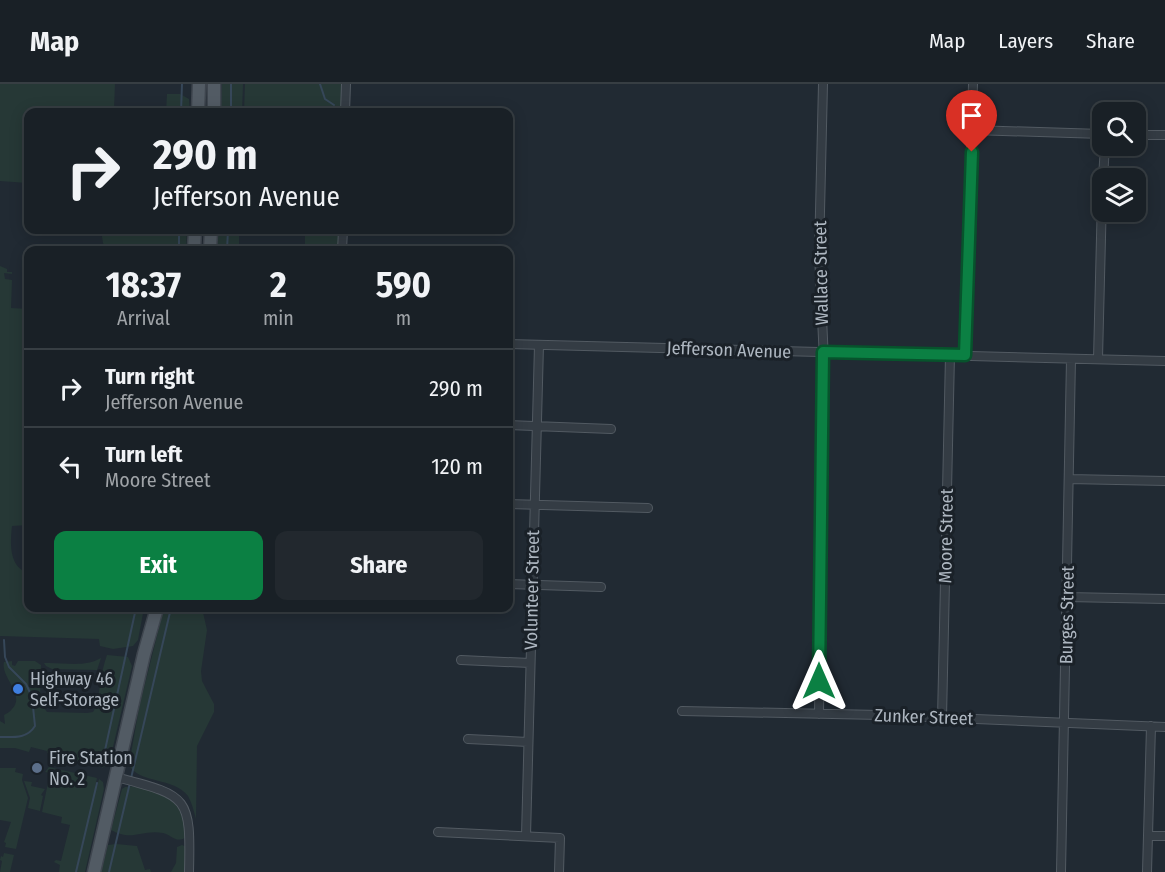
<!DOCTYPE html>
<html lang="en">
<head>
<meta charset="utf-8">
<style>
	:root { --surface:#192026; --page:#22282e; --text:#f1f3f6; --muted:#9fa3a7; --line:#373e43; --accent:#0b8043 }
	body { margin:0; font-family:"Fira Sans Condensed",sans-serif; background:var(--page); color:var(--text); height:100vh; display:flex; flex-direction:column; font-size:22px; white-space:nowrap }
	* { box-sizing:border-box; margin:0 }
	p { font-size:20px; color:var(--muted) }
	.icon { flex:none; width:33px; height:33px; fill:none; stroke:currentColor; stroke-width:2; stroke-linecap:round; stroke-linejoin:round }
	.map { position:relative; flex:1; overflow:hidden }
	.details { position:absolute; left:24px; top:162px; width:489px; height:366px; display:flex; flex-direction:column; background:var(--surface); border-radius:12px; box-shadow:0 3px 15px #0003,0 0 0 2px var(--line) }
	.details>* { flex:none }
	.guide { position:absolute; left:24px; top:24px; width:489px; height:126px; border-radius:12px; box-shadow:0 3px 15px #0003,0 0 0 2px var(--line); background:#192026; color:var(--text); overflow:hidden }
	.controls { position:absolute; left:1092px; top:18px; display:grid; gap:12px }
	.controls a { display:grid; place-items:center; width:54px; height:54px; border-radius:12px; background:var(--surface); box-shadow:0 3px 15px #0003,0 0 0 2px var(--line); font-size:30px }
	.pin { position:absolute; display:grid; place-items:center; width:51px; height:51px; color:#fff; margin:-62px -26px; border-radius:50% 50% 50% 0; rotate:-45deg; box-shadow:0 0 6px #0007 }
	.pin .icon { rotate:45deg }
	.me { position:absolute; width:66px; margin:-33px; rotate:0deg; stroke-linejoin:round; filter:drop-shadow(0 0 4px #0008) }
	.turn { display:flex; align-items:center; gap:21px; height:126px; padding:0 30px; font-size:27px }
	.turn .icon { width:78px; height:78px; stroke-width:2.5 }
	.turn b { display:block; font-size:42px; line-height:51px }
	.eta { display:flex; justify-content:space-evenly; align-items:center; height:102px; text-align:center }
	.eta b { font-size:36px; font-weight:700; line-height:42px }
	.button { display:flex; gap:12px; margin-top:auto; padding:12px 30px }
	.button a { flex:1; height:69px; border-radius:12px; background:var(--accent); color:#fff; font-size:24px; font-weight:700; line-height:69px; text-align:center }
	.button a+a { background:var(--page); color:var(--text) }
	ul { padding:0; list-style:none }
	li { display:flex; align-items:center; gap:18px; height:78px; padding:0 30px; border-top:2px solid var(--line) }
	li div { flex:1 }
	li b { display:block; font-size:22px }
	li em { font-style:normal }
	header { display:flex; align-items:center; gap:36px; box-sizing:border-box; height:84px; padding:0 30px; background:var(--surface); border-bottom:2px solid var(--line) }
	header strong { font-size:28px }
	nav { display:flex; gap:33px; margin-inline-start:auto; font-size:21px }
	.map>svg:first-child { display:block }
	.green { fill:#263836 }
	.lines { fill:none; stroke-linecap:round; stroke-linejoin:round }
	.stream { stroke:#364759; stroke-width:2 }
	.minor-casing { stroke:#525a62; stroke-width:10 }
	.primary-casing { stroke:#3e454e; stroke-width:15 }
	.minor { stroke:#343c44; stroke-width:8 }
	.primary { stroke:#525b64; stroke-width:12 }
	.route-casing { stroke:#07532c; stroke-width:15 }
	.route { stroke:#0b8043; stroke-width:10 }
	.shop-dot { fill:#3f7fe0; stroke:#1a2128; stroke-width:2 }
	.service-dot { fill:#5c6f8a; stroke:#1a2128; stroke-width:2 }
	.labels { text-anchor:middle; stroke-width:6; stroke-linejoin:round; paint-order:stroke }
	.street-label { font-size:18px; fill:#aeb7c1; stroke:#1a2128 }
	.poi-label { font-size:18px; fill:#aeb7c1; stroke:#1a2128; text-anchor:start }
</style>
</head>
<body>
<header>
<strong>Map</strong>
<nav><a>Map</a><a>Layers</a><a>Share</a></nav>
</header>
<div class="map">
<svg width="1165" height="788" viewBox="0 0 1165 788">
	<rect width="100%" height="100%" fill="#212a33"/>
	<!-- green -->
	<path class="green" d="M0,0H115L114,25L113,28H28V99L0,97Z
		M222,0H243L242,28H221Z
		M245,0H342L341,28H244Z
		M167,10H180L189,15L190,28H166Z
		M101,146H187L186,166H107L103,159Z
		M224,146H239V166H217L218,147Z
		M307,147L338,150V166H305V150Z
		M0,182L7,185V188H12V190L4,189L5,195L12,196L11,224L28,225V441L12,442C10,460 9,483 28,489V524H144L138,556L133,562L113,565L100,562L99,555L0,552Z
		M164,524H202L207,546L201,587L202,597L214,620V628L197,662L196,735C194,728 192,719 188,712C174,693 139,700 129,681L139,624Z
		M107,571L128,573L132,582L109,680L102,684L104,677L102,676L100,683L67,676V668L60,666L56,673L52,672V670L47,669V667L31,663L29,668L15,664H0V637L5,640L4,631C7,629 10,628 12,625C26,611 0,593 4,578L12,577V581L15,582L18,577H35L41,581L40,618L47,628L87,629L93,628L96,623C100,606 101,587 107,571Z
		M101,574L97,586L52,585L46,582L44,579C63,578 84,584 101,574Z
		M49,683L97,694L95,703H97L99,695L103,698L104,705L85,788H59L60,781L54,778L56,776L61,777L70,741L61,739L62,733L42,728L50,689L45,688Z
		M0,684H16L15,688L23,690L22,696L28,714L16,765L5,763L6,759L4,758L11,738L0,736Z
		M24,697L32,698L31,702L45,705L41,711L43,712L40,727L28,724L30,714Z
		M125,703C156,699 190,720 185,754C175,759 172,751 163,749C142,745 132,758 111,746L122,705Z
		M116,760L137,762L145,786L150,785L151,788H101L108,761Z
		M182,761L187,763V788H171L176,779L177,763Z
		M4,769L14,771L10,788H0L2,777L0,776L1,772L3,773Z"/>
	<g class="lines">
		<!-- stream -->
		<path class="stream" d="M320,0L325,15L334,21
			M181,28L182,0
			M231,28V0
			M179,166V146
			M227,166L228,146
			M0,653C13,653 27,655 35,642L32,613L26,600L9,583L5,573L4,556
			M102,680L136,524
			M76,788L97,699
			M109,788L171,524"/>
		<defs>
			<path id="minor" d="M345,28L346,0
				M972,46L1102,50
				M1136,51H1165
				M1103,94L1105,62
				M342,166L343,146
				M508,260L1165,277
				M965,271L973,0
				M1098,275L1102,113
				M508,341L611,345
				M1069,395L1165,397
				M508,420L648,424
				M508,500L601,503
				M1067,513L1165,515
				M461,576L530,579
				M682,627L880,631L1165,643
				M819,630L824,276L819,170L823,0
				M942,634L950,271
				M468,655L528,658
				M116,693C188,712 191,711 189,788
				M438,748L560,754L559,788
				M526,752L539,261
				M1148,752H1165
				M1061,788L1071,275
				M1147,788L1151,642"/>
			<path id="primary" d="M198,28L199,0
				M214,28V0
				M194,166L195,146
				M210,166L211,146
				M94,788L144,570L157,524"/>
		</defs>
		<!-- minor casing -->
		<use href="#minor" class="minor-casing"/>
		<!-- primary casing -->
		<use href="#primary" class="primary-casing"/>
		<!-- minor -->
		<use href="#minor" class="minor"/>
		<!-- primary -->
		<use href="#primary" class="primary"/>
	</g>
	<g class="lines">
		<defs>
			<path id="route" d="M819,597L823,268L965,271L972,68"/>
		</defs>
		<!-- route casing -->
		<use href="#route" class="route-casing"/>
		<!-- route -->
		<use href="#route" class="route"/>
	</g>
	<!-- markers -->
	<circle class="shop-dot" cx="18" cy="605" r="6"/>
	<circle class="service-dot" cx="37" cy="684" r="6"/>
	<g class="labels">
		<!-- street labels -->
		<g class="street-label">
			<text transform="translate(821 189) rotate(-91)" y="6">Wallace Street</text>
			<text transform="translate(729 266) rotate(2)" y="6">Jefferson Avenue</text>
			<text transform="translate(946 452) rotate(-89)" y="6">Moore Street</text>
			<text transform="translate(532 506) rotate(-89)" y="6">Volunteer Street</text>
			<text transform="translate(1067 531) rotate(-89)" y="6">Burges Street</text>
			<text transform="translate(924 633) rotate(2)" y="6">Zunker Street</text>
		</g>
		<!-- poi labels -->
		<g class="poi-label">
			<text x="30" y="601">Highway 46<tspan x="30" dy="21">Self-Storage</tspan></text>
			<text x="49" y="680">Fire Station<tspan x="49" dy="21">No. 2</tspan></text>
		</g>
	</g>
</svg>
<div class="controls">
<a><svg class="icon" aria-label="search" viewBox="0 0 24 24"><circle cx="10" cy="10" r="6"/><path d="M15 15l6 6"/></svg></a>
<a><svg class="icon" aria-label="layers" viewBox="0 0 24 24"><path d="M12 4l9 5-9 5-9-5zM3 14l9 5 9-5"/></svg></a>
</div>
<div class="pin" style="left:972px;top:68px;background:#d93025"><svg class="icon" aria-label="arrive" viewBox="0 0 24 24"><path d="M6 21V4h12l-3 4 3 4H6"/></svg></div>
<svg class="me" style="left:819px;top:597px" viewBox="-20 -20 40 40"><path d="M0-17L14 15 0 8-14 15z" fill="#0b8043" stroke="#fff" stroke-width="4"/></svg>
<div class="guide">
<div class="turn"><svg class="icon" aria-label="right" viewBox="0 0 24 24"><path d="M7 20v-9h11M14 6l5 5-5 5"/></svg><div><b>290 m</b>Jefferson Avenue</div></div>
</div>
<section class="details">
<div class="eta">
<div><b>18:37</b><p>Arrival</p></div>
<div><b>2</b><p>min</p></div>
<div><b>590</b><p>m</p></div>
</div>
<ul>
<li><svg class="icon" aria-label="right" viewBox="0 0 24 24"><path d="M7 20v-9h11M14 6l5 5-5 5"/></svg><div><b>Turn right</b><p>Jefferson Avenue</p></div><em>290 m</em></li>
<li><svg class="icon" aria-label="left" viewBox="0 0 24 24"><path d="M17 20v-9H6M10 6l-5 5 5 5"/></svg><div><b>Turn left</b><p>Moore Street</p></div><em>120 m</em></li>
</ul>
<div class="button"><a>Exit</a><a>Share</a></div>
</section>
</div>
</body>
</html>
